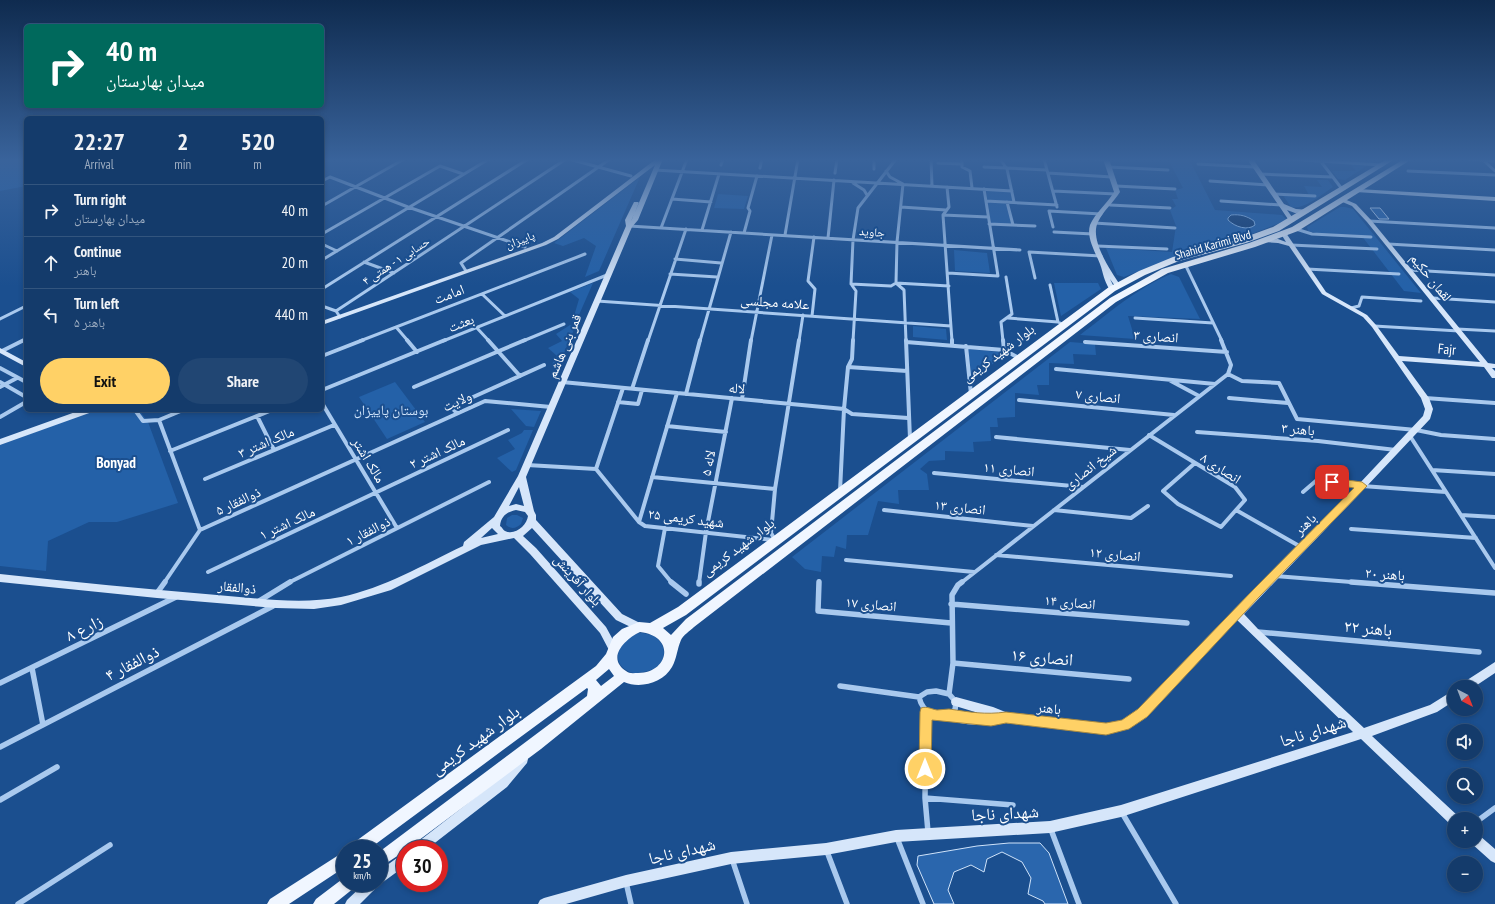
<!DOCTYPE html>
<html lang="en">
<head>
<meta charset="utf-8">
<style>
	:root { --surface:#143b6b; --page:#214673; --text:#f1f3f6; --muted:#9dadc1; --line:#33557e; --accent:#ffd166 }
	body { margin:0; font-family:"PT Sans Narrow","Noto Naskh Arabic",sans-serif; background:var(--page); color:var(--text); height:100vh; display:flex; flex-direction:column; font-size:15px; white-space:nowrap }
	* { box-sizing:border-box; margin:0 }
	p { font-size:13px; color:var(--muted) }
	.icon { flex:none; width:22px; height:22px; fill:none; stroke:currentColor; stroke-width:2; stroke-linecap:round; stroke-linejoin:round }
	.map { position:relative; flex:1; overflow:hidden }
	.side { position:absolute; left:24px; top:116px; width:300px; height:296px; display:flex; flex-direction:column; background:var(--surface); border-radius:6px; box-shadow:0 2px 6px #0003,0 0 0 1px var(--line) }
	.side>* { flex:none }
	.hud { position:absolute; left:24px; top:24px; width:300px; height:84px; border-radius:6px; box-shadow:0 2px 6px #0003,0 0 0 1px var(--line); background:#00695c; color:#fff; overflow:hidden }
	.needle { width:26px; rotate:138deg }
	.fabs { position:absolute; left:1447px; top:680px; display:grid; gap:8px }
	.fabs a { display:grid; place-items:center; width:36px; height:36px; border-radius:50%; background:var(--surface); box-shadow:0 2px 6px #0003,0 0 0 1px var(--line); font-size:20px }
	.speed { position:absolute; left:336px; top:840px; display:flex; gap:8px; font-size:20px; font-weight:700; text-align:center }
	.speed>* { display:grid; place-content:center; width:52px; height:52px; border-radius:50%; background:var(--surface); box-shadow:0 2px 6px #0003,0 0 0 1px var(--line); line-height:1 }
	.speed small { font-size:10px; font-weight:400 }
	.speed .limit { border:6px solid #d22; background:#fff; color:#111 }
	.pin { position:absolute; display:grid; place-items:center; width:34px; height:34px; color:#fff; margin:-17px; border-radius:8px; box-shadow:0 2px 6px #0006 }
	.me { position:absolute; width:44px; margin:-22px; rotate:0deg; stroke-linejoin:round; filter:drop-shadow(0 0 3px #0008) }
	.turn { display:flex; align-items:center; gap:14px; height:84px; padding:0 16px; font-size:18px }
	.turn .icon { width:52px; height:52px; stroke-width:2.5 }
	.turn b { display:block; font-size:28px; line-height:34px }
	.eta { display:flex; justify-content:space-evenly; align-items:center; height:68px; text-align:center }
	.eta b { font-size:24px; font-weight:700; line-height:28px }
	.primary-button { display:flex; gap:8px; margin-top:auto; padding:8px 16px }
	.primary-button a { flex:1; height:46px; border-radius:24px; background:var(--accent); color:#111; font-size:16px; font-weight:700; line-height:46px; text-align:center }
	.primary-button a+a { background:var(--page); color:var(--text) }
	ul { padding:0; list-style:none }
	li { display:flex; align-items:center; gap:12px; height:52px; padding:0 16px; border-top:1px solid var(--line) }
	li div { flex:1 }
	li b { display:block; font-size:15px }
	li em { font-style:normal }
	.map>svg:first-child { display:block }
	.green { fill:#2461a8 }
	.water { fill:#123a6d; stroke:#9cc4f0 }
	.building { fill:#2a66ad; stroke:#cfe3fa }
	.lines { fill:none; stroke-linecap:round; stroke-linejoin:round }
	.street-far2 { stroke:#a9c9ee; stroke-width:3 }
	.street-far1 { stroke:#a9c9ee; stroke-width:4 }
	.street { stroke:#a9c9ee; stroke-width:5.5 }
	.secondary { fill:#d6e6fa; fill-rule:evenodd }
	.primary { fill:#f0f6ff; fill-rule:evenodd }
	.route { fill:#ffd166; stroke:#a68842 }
	.labels { text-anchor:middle; stroke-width:4; stroke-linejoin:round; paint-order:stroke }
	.far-street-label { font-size:12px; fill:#fff; stroke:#1b4f8f }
	.street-label { font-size:14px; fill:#fff; stroke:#1b4f8f }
	.park-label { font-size:14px; fill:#cfe3fa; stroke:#1b4f8f }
	.neighbourhood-label { font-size:15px; font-weight:bold; fill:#fff; stroke:#1b4f8f }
	.near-street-label { font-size:17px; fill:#fff; stroke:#1b4f8f }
</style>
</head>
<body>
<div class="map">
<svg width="1495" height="904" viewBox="0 0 1495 904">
	<rect width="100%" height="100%" fill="#1b4f8f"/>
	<!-- green -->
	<path class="green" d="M0,159H26V186L0,191Z
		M1168,159H1189L1215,210L1282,215L1287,220L1239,239L1185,253L1124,277L1117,275L1106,248L1172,252L1176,226L1170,210L1176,206L1172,199H1178L1175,190L1183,188Z
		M1350,164L1368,165L1345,180L1338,179L1332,171H1356Z
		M640,177L599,271L585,277L596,246L584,238L563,246L554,243Z
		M1317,180H1328L1333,187C1322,194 1305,210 1291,207L1282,194L1309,195L1304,186L1322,187Z
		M986,190L1011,192L1013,203L1006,202L1012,225L991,224Z
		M718,194L748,196L744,209L714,208Z
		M1340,207H1345L1353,209L1421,293L1404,291L1361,235L1316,233L1308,231L1307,227Z
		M954,250L987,253L990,273L955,271Z
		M1171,274L1179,277L1200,319L1128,316L1135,339L1080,335C1109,313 1137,288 1171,274Z
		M593,283L575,324L572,323L579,299L570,292Z
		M1054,283H1098L1101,289L1061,316Z
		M570,325L575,327L559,365L552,364L557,356L548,348L562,341L556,334Z
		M913,326L946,329L947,340L913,337Z
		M1070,342L1095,344L1096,355L1073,354L1074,364L1049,363V385H1037L1039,395L1015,393V417L997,418L998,427H990L991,441L973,442L974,452L945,451V460L929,461L920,469L927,474L929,490H898L899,504L878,501L868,535H847L846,549L836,546L834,557L822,556L821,572L805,569L792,557Z
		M968,349L1008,353L972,379Z
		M395,382L425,422L387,439L359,397Z
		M511,409L541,411L534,427L526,426Z
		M94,410H139L148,422L178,503L117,522H89L48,541L46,571L0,566V445Z
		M524,430H533L516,470L512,472L497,458L515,449L508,440L522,433Z
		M512,515H517L523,518L521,524C517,528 511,530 506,525L507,518Z
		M639,633C671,633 672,669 643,672C637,673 633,674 628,671C607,660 623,638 639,633Z"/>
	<!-- water -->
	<path class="water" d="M1231,215C1240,214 1247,216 1254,221L1255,225C1248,231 1235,227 1228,220V218Z"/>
	<!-- building -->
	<path class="building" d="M1370,208H1380L1389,219H1379Z
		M1009,843H1040L1049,853L1068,904H1045L1043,901L1028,894L1031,878L1022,862L1002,852L987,859L984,872L971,865L954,872L948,890L954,904H934L917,865L918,856L977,846Z"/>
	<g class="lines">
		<!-- street-far2 -->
		<path class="street-far2" d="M569,159L631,176
			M874,159V169
			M931,159L932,186
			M962,159V167L970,171L972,188
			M1000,159L1007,169L1014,202
			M1044,159L1057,207
			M1095,159L1106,160
			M1288,159L1382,165
			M1319,159L1342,189
			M1468,159L1495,161
			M1482,159L1495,171
			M938,163L962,164
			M1198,164L1255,167
			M721,165L723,159
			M984,167L1047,170
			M1109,167L1168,170
			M760,168L762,159
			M655,170L1012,191
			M886,171L890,177L903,184L897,242L896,283L904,290L906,341
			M1408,171L1495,175
			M835,173L837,159
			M1048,173L1112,177
			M1260,174L1333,177
			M322,181L330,177L408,207L525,247
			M1210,181L1268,185
			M853,183L864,190L867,195
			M1116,186L1175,189
			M947,187L949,207L943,215L952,341
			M1053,191L1116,194
			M1274,194L1315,196
			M672,199L711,202
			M986,201L1057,205
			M1221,201L1281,205
			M1007,202L1013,225
			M1110,205L1170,208
			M322,206L404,159
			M901,207L946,210
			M943,215L988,217
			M1369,221L1495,228
			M1094,223L1175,228
			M989,224L1035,226
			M629,226L1020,250
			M1053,227L1049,211L1101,214
			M661,228L687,159
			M1296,229L1312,234L1371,237
			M702,230L719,174
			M1054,232L1093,234
			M744,233L750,211L748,208L757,176
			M322,234L440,166L463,174
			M785,235L798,159
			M828,238L834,180
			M322,244L337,251
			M1388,244L1495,250
			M1291,245L1377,249
			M1097,246L1167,249
			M675,259L721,263
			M322,260L489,159
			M364,262L394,273
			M1185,264L1222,341
			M1307,269L1399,274
			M1410,270L1495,275
			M466,271L461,263L610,159
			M948,273L998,276L984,189
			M670,274L717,277
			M1035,278L1029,252L1101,256
			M851,284L891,286L896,283L949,286
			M1050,285L1058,322
			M322,289L528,159
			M482,294L505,316
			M1433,298L1495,302
			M597,301L951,326
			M322,306L336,311L340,317
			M1351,308L1359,306L1362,297L1421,301
			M336,311L566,159
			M812,316L815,289L808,281L814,237
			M1008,318L1058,322L1064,325
			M1135,318L1213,323
			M0,319L26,306
			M1374,326L1459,331
			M396,327L408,341
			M477,328L489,341
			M1457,329L1495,331
			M22,341L26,339
			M360,341L585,254
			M443,341L607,275
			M523,341L564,324
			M648,341L686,229
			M700,341L731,232
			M751,341L772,235
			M799,341L803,315
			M853,341L856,291L851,284L853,240L858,208L896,159
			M1003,341L1001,322L1012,314L1006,277"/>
		<!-- street-far1 -->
		<path class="street-far1" d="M407,340L417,352
			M488,340L520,376
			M906,340L910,439
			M952,340V345
			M1003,340L1004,350
			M906,342L1004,350L1019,358
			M1085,342L1227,352
			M966,346L971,394
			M2,351L24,340
			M322,356L363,340
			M848,367L907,371
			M0,368L26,382
			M1056,369L1215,384
			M1228,374L1242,381L1279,383L1297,419L1416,430L1441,435L1495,439
			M1171,381L1199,396
			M0,382L26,397
			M562,382L844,409L852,414L908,418
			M0,387L17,378
			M414,387L525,340
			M632,389L648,340
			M322,390L445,340
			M686,394L700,340
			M1229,398L1288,403
			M1425,398L1495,403
			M742,399L751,340
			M1019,400L1174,415
			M618,402L638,404L642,390
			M322,403L397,528
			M135,410L143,421L159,420L183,410
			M457,413L451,407L544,365
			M257,416L274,450
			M0,417L26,402
			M159,420L200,530
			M667,426L726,432
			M1197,432L1318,441L1396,450
			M1149,435L1235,487L1245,500L1236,510L1301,547
			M1410,436L1495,568
			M996,437L1130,450
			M170,451L272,410
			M1195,463L1163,491L1178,504L1221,527L1236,510
			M527,465L596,469
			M596,469L639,522L645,526L773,540
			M596,469L623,388
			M1432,470L1495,474
			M934,473L1083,487
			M652,477L775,489
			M205,479L334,425
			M840,491L844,409L848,367L852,359L853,340
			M1303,492L1317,480L1362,486L1446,492
			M884,510L1033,526
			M1054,510L1131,518L1148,506
			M1461,515L1495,517
			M639,522L677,393
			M665,528L658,566L672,583
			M1351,529L1476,538
			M775,540L771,533L775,489L799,340
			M996,555L1231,576
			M846,560L974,572
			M208,572L508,430
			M1275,576L1364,583
			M164,583L200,530L485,401L551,407
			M288,583L489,482
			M699,583L706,532L732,398
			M819,583V581
			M961,583L1228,374L1231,365L1221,340"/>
		<!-- street -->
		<path class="street" d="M671,582L686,594
			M819,582L818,611L951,623
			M1351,582L1495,593
			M699,584V582
			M157,593L165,582
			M259,601L290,582
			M951,604L1187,623
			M1258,632L1479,652
			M953,663L1129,679
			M32,668L43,725
			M0,683L176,597
			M840,686L919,697
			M936,691L949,694L956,702L955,710C940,720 923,715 919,697L927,692Z
			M949,694L953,663L952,595L958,585L962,582
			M926,712L925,798L928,832
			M0,747L273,606
			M925,798L1013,805
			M0,800L57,767
			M1121,811L1176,904
			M1476,822L1495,808
			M1050,827L1079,904
			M897,838L923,904
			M826,849L847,904
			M732,859L747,904
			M626,882L631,904
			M18,904L110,845"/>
		<!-- secondary -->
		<path class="secondary" d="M656,159H663L638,220L632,227L526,477L534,511L536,515V520L622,614L642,624L644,627L642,630L639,631L616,620L532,528L523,536L536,548L606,627L618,649L616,652L613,653L610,652L600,633L530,554L514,538L481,545L391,590L341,605L314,609L276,608L157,598L0,582V574C72,582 145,589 217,595C258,598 300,605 341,597C384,588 423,565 463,546L464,542L494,517L518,476L626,226L625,220L634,202H638L639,203L631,221L632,219L655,165L558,239L546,245L322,325V321L542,243L554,237ZM519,487L524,506L516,504L509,506ZM516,510L525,512L528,516C527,525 515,536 505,531C503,530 502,527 500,526C501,516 507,512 516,510ZM492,528L498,534L481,538Z
			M1103,159H1109L1120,192C1113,203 1103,211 1098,222C1089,240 1111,271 1120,285L1119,286H1115L1110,279L1115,289L1112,291L1110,290C1103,279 1104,275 1100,264C1096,253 1086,238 1090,225C1095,213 1107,204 1114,192Z
			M1247,159H1253L1284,204L1296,209L1309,210V212L1295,213L1287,210L1295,221L1290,222Z
			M1358,189L1495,197V201L1356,192L1355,191Z
			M1342,198L1356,204L1371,220L1488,363L1495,364V368H1492L1495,371V378H1492L1484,367L1402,361L1429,398L1433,409L1430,419L1365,488L1244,614L1258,629L1364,728L1430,705L1454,690V701L1437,712L1372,736L1458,816L1459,819H1454V826L1450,824L1361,739L1121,817L1050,833L896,842L826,855L731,864L626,887L566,904H538L540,900L544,898L626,875L731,852L826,843L896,830L1050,821L1121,805L1353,732L1237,620L1147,716L1128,729L1106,734L1006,723C986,726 964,726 945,719L944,715L945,711C951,709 976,714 985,715L952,705L951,702L952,699L956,697L993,707L1008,713L1106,724L1122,720L1139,710L1234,610L1359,484L1423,416L1425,409L1421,398L1372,327L1363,317L1322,294L1289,246L1278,243L1264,242V240L1278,239L1286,242L1281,234L1284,232L1286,233L1326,292L1367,315L1376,325L1399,356L1480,362L1367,222L1352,206L1340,201L1339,200Z
			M0,348L26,362V367L0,353Z
			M81,410H93L92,412L0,445V439Z
			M1495,662V673L1474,687H1460L1461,684Z
			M523,754L527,755L528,759L527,763L507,787L427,849H412L414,845L499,779L519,755Z
			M1476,834L1480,836L1495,849V863L1491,861L1472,844L1471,841H1476Z
			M405,853V866L379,885L360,904H345L347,900L365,883H379V871L401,855Z"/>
		<!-- primary -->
		<path class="primary" d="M1387,159H1395L1279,231L1246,243L1179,261L1145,275L1115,291L686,615L663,628L671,635L686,619L1110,298L1162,269L1249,243L1292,227L1404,159H1412L1298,231L1255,247L1168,273L1116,302L694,627C690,631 683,635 681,640C677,649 677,658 672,667C663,683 640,689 624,682L541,749L407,849H405V851L379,868V852L587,696L588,689L587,688L369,849H350L352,844L596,666L606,654L613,637L622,629L639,622L650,623L678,607L1109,287L1139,271L1173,257L1240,239L1273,227ZM640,632C676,636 669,673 638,673C634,673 629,674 626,671C606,658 625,639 640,632ZM609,669L614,676L601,686L596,680Z
			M345,851V867L289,904H267L270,899Z
			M345,877V883H357L354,888L334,904H313L316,899Z"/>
	</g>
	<!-- sky -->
	<linearGradient id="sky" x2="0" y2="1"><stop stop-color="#0f2b4f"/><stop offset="0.56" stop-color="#39639b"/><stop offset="1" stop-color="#39639b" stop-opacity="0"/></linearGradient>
	<rect width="1495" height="286" fill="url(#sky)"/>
	<!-- route -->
	<path class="route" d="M1332,478L1362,482L1367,486L1260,596L1147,717L1129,729L1106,735L1006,723L991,726L932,720L931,769L930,774L925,776L921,774L919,769L920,712L921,708C927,706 931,709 937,710C941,710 945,709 949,709C970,712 985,715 1006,712L1106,723L1122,720L1138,709L1253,590L1354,488L1329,484L1327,482L1329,480Z"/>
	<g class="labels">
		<!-- far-street labels -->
		<g class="far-street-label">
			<text transform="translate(872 232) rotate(4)" y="4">جاوید</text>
			<text transform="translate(520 240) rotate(-20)" y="4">پاییزان</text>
			<text transform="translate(1213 245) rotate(-16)" y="4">Shahid Karimi Blvd</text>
			<text transform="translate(396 261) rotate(-33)" y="4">حسابی ۱ - همتی ۴</text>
		</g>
		<!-- street labels -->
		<g class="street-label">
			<text transform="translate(1431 277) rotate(51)" y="5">لقمان حکیم</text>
			<text transform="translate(449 294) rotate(-21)" y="5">امامت</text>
			<text transform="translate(775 302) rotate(4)" y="5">علامه مجلسی</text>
			<text transform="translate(461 323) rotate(-22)" y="5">بعثت</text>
			<text transform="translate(1156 336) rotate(4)" y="5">انصاری ۳</text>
			<text transform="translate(564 346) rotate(-67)" y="5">قمر بنی هاشم</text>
			<text transform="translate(1447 349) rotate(5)" y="5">Fajr</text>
			<text transform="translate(998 353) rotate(-37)" y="5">بلوار شهید کریمی</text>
			<text transform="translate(737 388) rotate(5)" y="5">لاله</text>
			<text transform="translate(1098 396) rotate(6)" y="5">انصاری ۷</text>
			<text transform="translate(457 401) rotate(-24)" y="5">ولایت</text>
			<text transform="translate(1298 429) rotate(5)" y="5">باهنر ۳</text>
			<text transform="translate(266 442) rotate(-23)" y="5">مالک اشتر ۳</text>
			<text transform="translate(437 452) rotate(-25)" y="5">مالک اشتر ۲</text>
			<text transform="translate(369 460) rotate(59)" y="5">مالک اشتر</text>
			<text transform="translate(708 463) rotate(-79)" y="5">لاله ۵</text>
			<text transform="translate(1090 467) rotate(-38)" y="5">شیخ انصاری</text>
			<text transform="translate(1221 468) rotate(33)" y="5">انصاری ۸</text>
			<text transform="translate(1009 469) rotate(5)" y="5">انصاری ۱۱</text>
			<text transform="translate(238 501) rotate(-25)" y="5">ذوالفقار ۵</text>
			<text transform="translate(960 507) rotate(6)" y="5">انصاری ۱۳</text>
			<text transform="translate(686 518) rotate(7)" y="5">شهید کریمی ۲۵</text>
			<text transform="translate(287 523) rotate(-25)" y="5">مالک اشتر ۱</text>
			<text transform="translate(1305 524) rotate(-44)" y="5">باهنر</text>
			<text transform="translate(368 531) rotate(-27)" y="5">ذوالفقار ۱</text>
			<text transform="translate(738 547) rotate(-37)" y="5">بلوار شهید کریمی</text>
			<text transform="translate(1115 554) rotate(5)" y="5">انصاری ۱۲</text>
			<text transform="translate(1385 574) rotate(4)" y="5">باهنر ۲۰</text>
			<text transform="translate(578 580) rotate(48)" y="5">بلوار آفرینش</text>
			<text transform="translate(237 587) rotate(5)" y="5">ذوالفقار</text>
			<text transform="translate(1070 602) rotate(5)" y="5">انصاری ۱۴</text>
			<text transform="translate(871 604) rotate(5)" y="5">انصاری ۱۷</text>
			<text transform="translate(1049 708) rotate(6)" y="5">باهنر</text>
		</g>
		<!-- park labels -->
		<g class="park-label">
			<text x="391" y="415">بوستان پاییزان</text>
		</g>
		<!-- neighbourhood labels -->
		<g class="neighbourhood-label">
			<text x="116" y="468">Bonyad</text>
		</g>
		<!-- near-street labels -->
		<g class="near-street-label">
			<text transform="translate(84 628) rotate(-26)" y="6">زارع ۸</text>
			<text transform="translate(1368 628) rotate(5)" y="6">باهنر ۲۲</text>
			<text transform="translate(1042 657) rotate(5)" y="6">انصاری ۱۶</text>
			<text transform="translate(132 663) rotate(-27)" y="6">ذوالفقار ۴</text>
			<text transform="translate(1313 731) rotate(-17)" y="6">شهدای ناجا</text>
			<text transform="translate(475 740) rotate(-36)" y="6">بلوار شهید کریمی</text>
			<text transform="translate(1005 813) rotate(-3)" y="6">شهدای ناجا</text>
			<text transform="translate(682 851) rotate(-13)" y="6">شهدای ناجا</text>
		</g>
	</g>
</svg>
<div class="fabs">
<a><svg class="needle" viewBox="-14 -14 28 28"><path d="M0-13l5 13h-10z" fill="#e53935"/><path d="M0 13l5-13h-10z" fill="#9dadc1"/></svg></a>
<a><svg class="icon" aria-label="sound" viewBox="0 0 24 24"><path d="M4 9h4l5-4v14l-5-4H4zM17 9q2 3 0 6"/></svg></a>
<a><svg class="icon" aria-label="search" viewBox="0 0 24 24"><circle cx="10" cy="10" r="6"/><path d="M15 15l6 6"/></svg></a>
<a>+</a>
<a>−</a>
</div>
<div class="speed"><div>25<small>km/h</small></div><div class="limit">30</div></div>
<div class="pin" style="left:1332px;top:482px;background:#d93025"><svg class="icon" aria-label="arrive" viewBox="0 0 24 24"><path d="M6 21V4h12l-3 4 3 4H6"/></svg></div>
<svg class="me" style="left:925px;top:769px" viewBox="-20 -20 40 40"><circle r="17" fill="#ffd166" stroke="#fff" stroke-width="3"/><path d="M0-11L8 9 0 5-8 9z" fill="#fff"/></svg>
<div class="hud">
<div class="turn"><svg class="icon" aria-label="right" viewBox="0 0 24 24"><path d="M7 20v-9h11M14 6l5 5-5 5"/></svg><div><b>40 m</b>میدان بهارستان</div></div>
</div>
<section class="side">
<div class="eta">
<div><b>22:27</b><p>Arrival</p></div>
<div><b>2</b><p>min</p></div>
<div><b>520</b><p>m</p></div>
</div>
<ul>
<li><svg class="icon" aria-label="right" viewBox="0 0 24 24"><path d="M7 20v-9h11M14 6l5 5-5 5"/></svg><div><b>Turn right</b><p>میدان بهارستان</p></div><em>40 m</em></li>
<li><svg class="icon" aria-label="ahead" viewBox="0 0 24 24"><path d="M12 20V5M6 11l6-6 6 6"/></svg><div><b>Continue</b><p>باهنر</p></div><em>20 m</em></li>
<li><svg class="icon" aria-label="left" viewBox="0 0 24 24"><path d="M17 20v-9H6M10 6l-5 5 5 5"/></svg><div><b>Turn left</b><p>باهنر ۵</p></div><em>440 m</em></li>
</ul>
<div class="primary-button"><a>Exit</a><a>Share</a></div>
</section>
</div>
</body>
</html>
